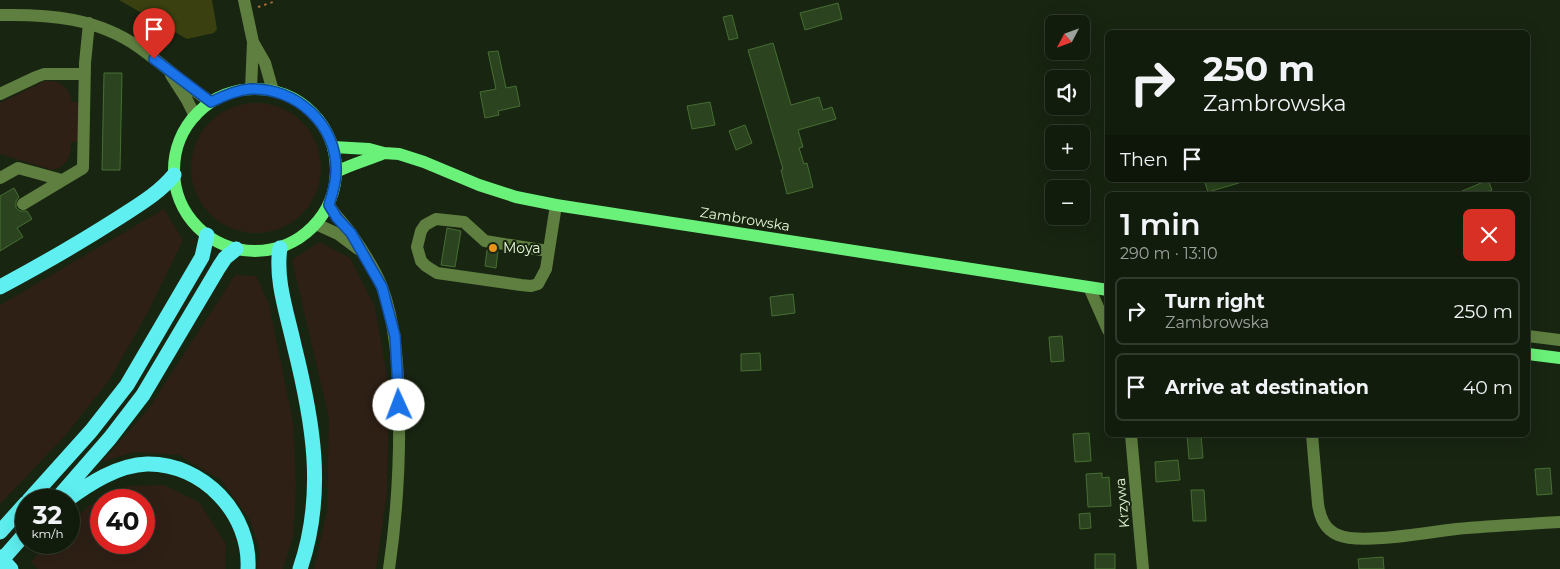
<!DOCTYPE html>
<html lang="en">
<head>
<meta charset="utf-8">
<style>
	:root { --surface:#121c0d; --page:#1f291b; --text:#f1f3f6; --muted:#9ca19d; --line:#313a2e }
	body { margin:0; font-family:Montserrat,sans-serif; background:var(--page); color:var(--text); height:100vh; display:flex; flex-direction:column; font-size:19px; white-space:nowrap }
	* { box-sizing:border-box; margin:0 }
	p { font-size:16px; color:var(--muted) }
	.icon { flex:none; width:28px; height:28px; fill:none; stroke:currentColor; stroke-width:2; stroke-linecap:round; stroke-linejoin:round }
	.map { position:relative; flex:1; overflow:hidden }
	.panel { position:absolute; left:1105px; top:192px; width:425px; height:245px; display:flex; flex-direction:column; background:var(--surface); border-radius:8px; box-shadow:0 5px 20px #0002,0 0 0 1px var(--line) }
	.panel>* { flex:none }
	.guide { position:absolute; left:1105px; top:30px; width:425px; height:152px; border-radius:8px; box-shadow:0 5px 20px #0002,0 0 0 1px var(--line); background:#121c0d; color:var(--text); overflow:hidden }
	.needle { width:32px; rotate:229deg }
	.tools { position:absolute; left:1045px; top:15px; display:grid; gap:10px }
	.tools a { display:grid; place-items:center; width:45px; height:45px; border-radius:8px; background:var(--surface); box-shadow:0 5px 20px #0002,0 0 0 1px var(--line); font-size:25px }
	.speed { position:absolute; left:15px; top:489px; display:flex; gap:10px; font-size:25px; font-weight:700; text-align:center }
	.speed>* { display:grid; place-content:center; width:65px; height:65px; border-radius:50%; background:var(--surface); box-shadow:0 5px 20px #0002,0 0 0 1px var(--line); line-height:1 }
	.speed small { font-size:12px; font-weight:400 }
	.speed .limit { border:8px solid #d22; background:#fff; color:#111 }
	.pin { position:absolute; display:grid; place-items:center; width:42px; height:42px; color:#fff; margin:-51px -21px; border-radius:50% 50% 50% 0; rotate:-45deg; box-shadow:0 0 5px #0007 }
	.pin .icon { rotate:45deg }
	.me { position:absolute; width:55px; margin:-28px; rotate:358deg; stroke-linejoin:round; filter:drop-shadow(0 0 4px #0008) }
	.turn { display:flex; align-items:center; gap:18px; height:105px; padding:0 15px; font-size:22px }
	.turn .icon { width:65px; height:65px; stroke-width:2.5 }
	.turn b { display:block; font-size:35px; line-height:42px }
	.then { display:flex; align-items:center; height:48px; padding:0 15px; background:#0003; gap:10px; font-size:19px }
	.round { display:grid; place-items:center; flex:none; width:52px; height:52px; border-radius:8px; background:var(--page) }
	.overview { display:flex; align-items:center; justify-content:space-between; height:85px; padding:0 15px }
	h1 { font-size:30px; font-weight:600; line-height:38px }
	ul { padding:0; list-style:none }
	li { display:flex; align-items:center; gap:15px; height:68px; margin:0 10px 8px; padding:0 5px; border:2px solid var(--line); border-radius:8px }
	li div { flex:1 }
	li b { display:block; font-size:19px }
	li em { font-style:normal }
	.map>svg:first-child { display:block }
	.green { fill:#2e2015; fill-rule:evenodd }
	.water { fill:#3a400f }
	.building { fill:#2b441f; stroke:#466e33 }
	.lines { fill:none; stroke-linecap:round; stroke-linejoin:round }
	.path { stroke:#ad6c3b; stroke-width:2; stroke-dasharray:2.5 4; stroke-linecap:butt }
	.minor { stroke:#5f7f41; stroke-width:12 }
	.major { stroke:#6af179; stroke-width:12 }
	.highway { stroke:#5feff0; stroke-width:15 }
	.highway-bridge { stroke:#5feff0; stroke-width:15 }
	.route-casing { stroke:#114b97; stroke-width:12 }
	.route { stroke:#1a73e8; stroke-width:9 }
	.poi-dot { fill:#e99217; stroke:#182511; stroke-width:2 }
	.labels { text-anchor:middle; stroke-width:4; stroke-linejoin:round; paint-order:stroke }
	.street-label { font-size:14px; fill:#e7fbd9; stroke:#182511 }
	.poi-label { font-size:14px; fill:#e7fbd9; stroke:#182511; text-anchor:start }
</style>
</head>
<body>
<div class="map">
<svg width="1560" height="569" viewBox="0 0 1560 569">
	<rect width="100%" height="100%" fill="#182511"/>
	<!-- green -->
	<path class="green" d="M45,81C60,80 70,87 72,102H79L78,142H71C71,156 67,167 52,170L0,154V103Z
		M191 168a65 65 0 1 1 130 0a65 65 0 1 1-130 0Z
		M164,209L183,240L148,312L110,379L65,436L0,504V305Z
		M320,242L350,258L375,307L389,387L387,493L376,569H314L327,512L329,418L292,260Z
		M235,275L256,276L269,304L293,422L296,487L293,536L283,569H257L260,552L250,520L221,480L179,455L134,452L102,462L149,408Z
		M164,485L199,502L226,544L225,569H38L31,562L47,543L69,542V523L90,505L128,486ZM101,500H144V542H101Z"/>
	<!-- water -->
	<path class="water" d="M119,0H212L217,29L214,33L187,39Z"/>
	<!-- building -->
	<path class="building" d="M838,3L842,19L805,30L800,13Z
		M732,15L738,38L729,40L723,17Z
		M773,43L791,105L819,97L823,110L832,107L836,119L798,130L803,147L799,148L804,164L807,163L813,187L787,194L781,170L783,169L748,50Z
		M498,51L506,88L516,86L520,106L498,111L499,115L485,118L480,92L496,89L488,52Z
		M104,73H122L120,170H102Z
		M710,102L715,125L692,129L687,106Z
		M745,125L752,143L736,150L729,131Z
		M1204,180H1238L1239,183L1208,192Z
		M1488,180L1492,190L1479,195H1453Z
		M14,188L19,197L16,201V208L20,211H27L32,219L17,228L23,237L0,251V196Z
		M447,228L461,231L455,267L441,265Z
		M487,250L498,251L496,268L485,266Z
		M793,294L795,313L772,316L770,297Z
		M1062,336L1064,361L1051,362L1049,337Z
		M760,353L761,370L741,371V354Z
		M1089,433L1091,461L1075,462L1073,434Z
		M1187,435H1201L1203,458L1189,459Z
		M1178,460L1180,480L1156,482L1155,462Z
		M1550,468L1552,494L1537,495L1535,469Z
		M1102,473V478L1109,477L1111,506L1088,507L1086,474Z
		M1191,490H1204L1206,521H1193Z
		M1090,513L1091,528L1080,529L1079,514Z
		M1095,554H1115V569H1095Z
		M1383,557L1384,569H1359L1358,559Z"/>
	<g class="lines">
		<!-- path -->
		<path class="path" d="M258,7L276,1"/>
		<!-- minor -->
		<path class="minor" d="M244,0L253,42L265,63L273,91
			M0,15C50,14 98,18 140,48C164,65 186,86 211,102
			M171,75L187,100L195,116
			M251,89L253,42
			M0,94L36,77L44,74H85
			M0,178L18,168L62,180
			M23,204L83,168L85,63L89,23
			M329,205C335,216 345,224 352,235C363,251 375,269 382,287C396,325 398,367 399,407C400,462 397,515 389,569
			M316,224L338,234L358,249
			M548,251L485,241L464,222L436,219L425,225L421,231L417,247L421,261L426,266L437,273L521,285L531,286L538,284L546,269L556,205
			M1089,287L1108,330
			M1528,336L1560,340
			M1131,435L1143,569
			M1312,435L1318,504C1320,517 1324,529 1338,535C1361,545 1429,532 1456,529C1491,526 1525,524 1560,522"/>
		<!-- major -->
		<path class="major" d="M174 170a81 81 0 1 1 162 0a81 81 0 1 1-162 0Z
			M333,147L369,149L384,153L399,154L424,162L479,185L516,197L556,205L1108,290
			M336,172C352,164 368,160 384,153
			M1528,354L1560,358"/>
		<!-- highway -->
		<path class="highway" d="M280,248C275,280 287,313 294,345C313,421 326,493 300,569
			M0,287C41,265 81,242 120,217C140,204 159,193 174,175
			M29,500L91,431L127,385L202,257L207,235
			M56,500L110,438L143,395L219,267L225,258L236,249
			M67,500C90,483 118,465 147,464C203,463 251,514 248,569
			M0,532L26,503
			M0,557L11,569"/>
		<!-- highway-bridge -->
		<path class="highway-bridge" d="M0,562L23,536"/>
	</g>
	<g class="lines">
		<defs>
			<path id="route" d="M154,59L211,102C223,96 236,90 250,89C296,87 338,125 336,172C336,184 332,194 329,205L337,218L351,233L382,287L395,336L399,405"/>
		</defs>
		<!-- route casing -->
		<use href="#route" class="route-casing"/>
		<!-- route -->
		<use href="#route" class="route"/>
	</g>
	<!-- markers -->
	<circle class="poi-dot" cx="493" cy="248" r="5"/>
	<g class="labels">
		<!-- street labels -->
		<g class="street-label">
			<text transform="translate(745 219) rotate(9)" y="5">Zambrowska</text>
			<text transform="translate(1122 503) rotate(-95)" y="5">Krzywa</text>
		</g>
		<!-- poi labels -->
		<g class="poi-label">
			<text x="503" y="253">Moya</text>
		</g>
	</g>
</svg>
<div class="tools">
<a><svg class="needle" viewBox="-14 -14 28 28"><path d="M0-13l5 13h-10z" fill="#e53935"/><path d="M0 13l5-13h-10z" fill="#9ca19d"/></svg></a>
<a><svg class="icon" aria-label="sound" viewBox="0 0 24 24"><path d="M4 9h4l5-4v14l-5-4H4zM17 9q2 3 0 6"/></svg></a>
<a>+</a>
<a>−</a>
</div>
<div class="speed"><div>32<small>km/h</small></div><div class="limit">40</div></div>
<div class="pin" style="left:154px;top:59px;background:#d93025"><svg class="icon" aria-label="arrive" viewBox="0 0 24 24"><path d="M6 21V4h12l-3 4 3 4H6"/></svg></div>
<svg class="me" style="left:399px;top:405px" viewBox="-20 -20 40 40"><circle r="19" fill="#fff"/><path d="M0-13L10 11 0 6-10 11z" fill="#1a73e8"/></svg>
<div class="guide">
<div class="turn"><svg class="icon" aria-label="right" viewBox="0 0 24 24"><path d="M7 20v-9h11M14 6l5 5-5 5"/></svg><div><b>250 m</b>Zambrowska</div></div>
<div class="then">Then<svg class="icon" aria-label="arrive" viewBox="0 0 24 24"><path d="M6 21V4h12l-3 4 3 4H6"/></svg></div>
</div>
<section class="panel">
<div class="overview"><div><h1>1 min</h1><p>290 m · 13:10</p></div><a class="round" style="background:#d93025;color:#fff"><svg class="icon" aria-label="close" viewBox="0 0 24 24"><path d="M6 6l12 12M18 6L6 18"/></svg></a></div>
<ul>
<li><svg class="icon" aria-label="right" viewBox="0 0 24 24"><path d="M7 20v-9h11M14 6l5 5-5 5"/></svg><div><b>Turn right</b><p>Zambrowska</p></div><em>250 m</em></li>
<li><svg class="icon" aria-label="arrive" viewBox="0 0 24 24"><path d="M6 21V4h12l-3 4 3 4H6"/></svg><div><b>Arrive at destination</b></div><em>40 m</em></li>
</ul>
</section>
</div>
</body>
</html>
